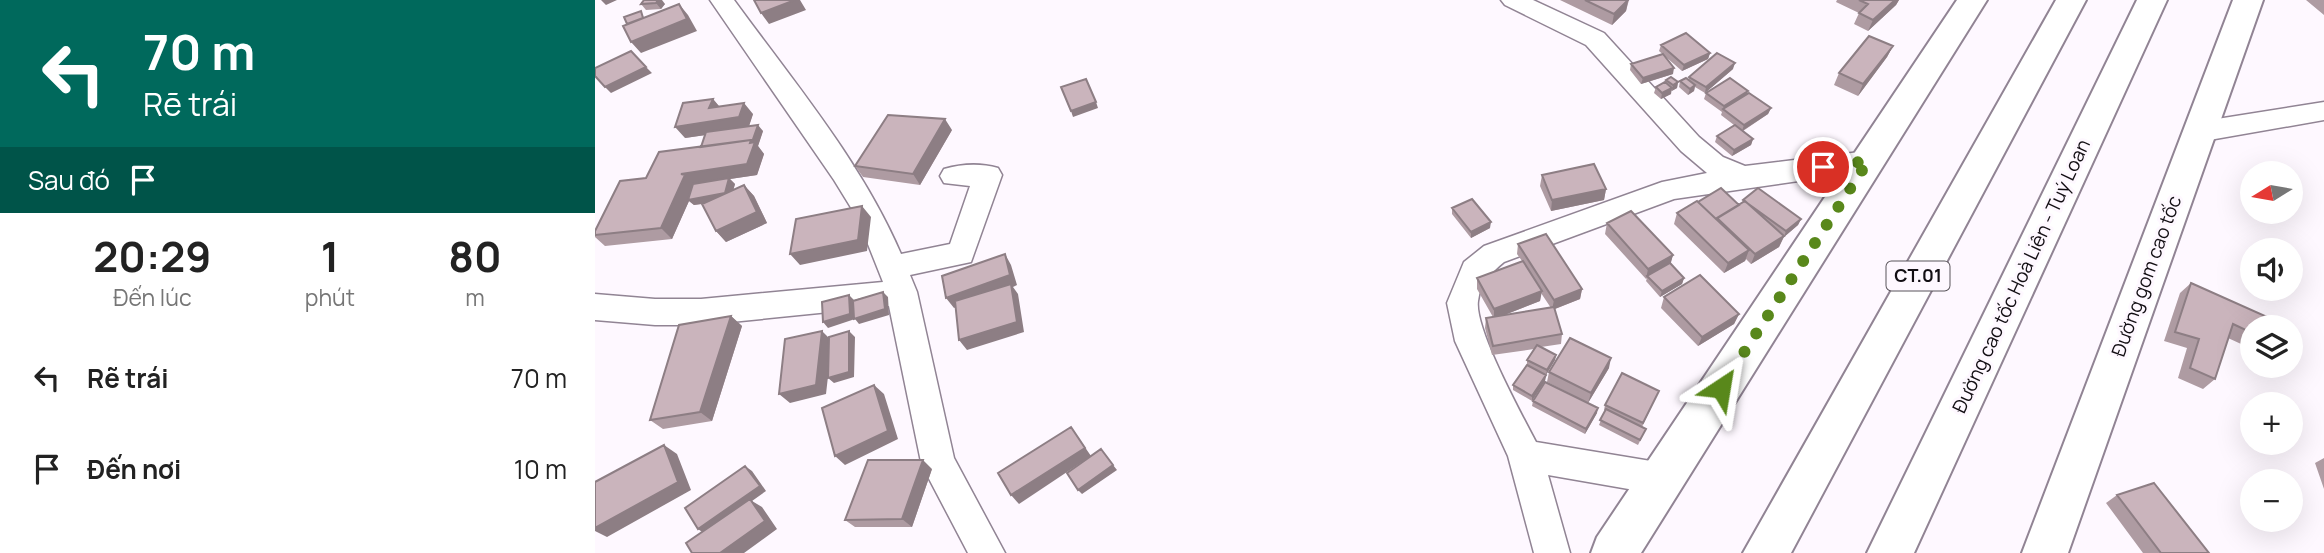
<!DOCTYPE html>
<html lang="vi">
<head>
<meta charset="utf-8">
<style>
	:root { --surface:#fff; --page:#f6f6f6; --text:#222; --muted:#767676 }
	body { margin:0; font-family:Manrope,sans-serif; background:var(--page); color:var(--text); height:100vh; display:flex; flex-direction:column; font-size:26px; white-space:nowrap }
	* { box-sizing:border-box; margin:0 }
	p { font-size:23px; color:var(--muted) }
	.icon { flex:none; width:38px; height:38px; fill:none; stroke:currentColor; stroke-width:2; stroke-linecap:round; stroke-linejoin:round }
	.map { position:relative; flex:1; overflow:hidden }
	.side { display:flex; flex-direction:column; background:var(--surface); width:595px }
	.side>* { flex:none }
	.guide { background:#00695c; color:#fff; overflow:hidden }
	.needle { width:46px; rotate:259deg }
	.buttons { position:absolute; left:1645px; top:161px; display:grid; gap:14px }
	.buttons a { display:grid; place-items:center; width:63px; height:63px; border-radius:50%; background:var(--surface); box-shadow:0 7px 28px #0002; font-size:35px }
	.pin { position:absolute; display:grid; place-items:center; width:60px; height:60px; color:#fff; margin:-30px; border:4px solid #fff; border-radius:50%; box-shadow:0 2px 7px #0007 }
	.me { position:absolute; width:77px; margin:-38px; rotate:33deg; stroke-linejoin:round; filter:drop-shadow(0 0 5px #0008) }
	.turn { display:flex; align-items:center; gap:24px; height:147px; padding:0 28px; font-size:32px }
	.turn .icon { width:91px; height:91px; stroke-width:2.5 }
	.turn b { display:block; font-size:49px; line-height:60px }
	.then { display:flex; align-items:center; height:66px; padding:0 28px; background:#0003; gap:14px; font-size:26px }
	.eta { display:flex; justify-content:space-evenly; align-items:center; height:119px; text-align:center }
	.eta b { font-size:42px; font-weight:700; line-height:49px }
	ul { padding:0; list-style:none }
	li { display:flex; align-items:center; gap:21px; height:91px; padding:0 28px }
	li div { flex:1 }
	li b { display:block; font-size:26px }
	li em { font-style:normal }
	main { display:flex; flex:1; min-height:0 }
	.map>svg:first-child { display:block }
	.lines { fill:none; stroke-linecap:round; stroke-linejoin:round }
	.street-casing { stroke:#918494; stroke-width:3 }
	.secondary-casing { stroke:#918494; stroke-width:4 }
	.highway-casing { stroke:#918494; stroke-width:4 }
	.street { fill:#fff; fill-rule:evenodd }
	.secondary { fill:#fff; fill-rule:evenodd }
	.highway { fill:#fff; fill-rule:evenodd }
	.wall { fill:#ae9ba2; fill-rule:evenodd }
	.shaded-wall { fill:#8d7e84 }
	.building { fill:#cab4bc; stroke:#8d7e84; stroke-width:2 }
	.route { stroke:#59881b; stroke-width:12; stroke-dasharray:0 21.6 }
	.labels { text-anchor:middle; stroke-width:6; stroke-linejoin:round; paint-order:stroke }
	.shield { fill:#fef8ff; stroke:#59545a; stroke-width:2 }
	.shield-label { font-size:18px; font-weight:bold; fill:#120e13 }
	.street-label { font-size:19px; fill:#120e13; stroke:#fef8ff }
</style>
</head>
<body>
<main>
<section class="side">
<div class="guide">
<div class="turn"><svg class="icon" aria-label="left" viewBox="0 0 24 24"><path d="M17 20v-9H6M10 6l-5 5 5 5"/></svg><div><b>70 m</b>Rẽ trái</div></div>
<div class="then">Sau đó<svg class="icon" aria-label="arrive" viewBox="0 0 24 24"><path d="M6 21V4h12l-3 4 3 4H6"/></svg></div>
</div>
<div class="eta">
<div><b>20:29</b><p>Đến lúc</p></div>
<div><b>1</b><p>phút</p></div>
<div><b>80</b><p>m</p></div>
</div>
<ul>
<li><svg class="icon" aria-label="left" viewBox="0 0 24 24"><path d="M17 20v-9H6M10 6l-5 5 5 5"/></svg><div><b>Rẽ trái</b></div><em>70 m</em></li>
<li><svg class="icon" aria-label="arrive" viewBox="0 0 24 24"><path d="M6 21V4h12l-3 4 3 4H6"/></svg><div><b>Đến nơi</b></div><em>10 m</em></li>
</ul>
</section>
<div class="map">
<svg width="1729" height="553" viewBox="0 0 1729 553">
	<rect width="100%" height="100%" fill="#fef8ff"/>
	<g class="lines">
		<defs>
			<path id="street" d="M115,0H139C198,81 266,161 306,254L355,244L375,186L349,183L345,176L349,169C366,164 386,163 403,168L407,175L376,262L315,275L322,292L359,458L410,553H373L331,473L326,462L294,306L106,325H60L0,320V294L60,299H106L288,282L263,219L239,180Z
				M906,0H938L1009,33L1104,137L1128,157L1150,166L1273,151L1283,154L1287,161L1283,168L1273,171L1079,199L909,262C896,273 885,283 883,301C879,328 927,415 941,442L1068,463L1080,468L1085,479L1080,490L1068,495L953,475L975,553H939L913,456L860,341L852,303L869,262L889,246L1067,182L1112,173L1086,151L991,45L910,5Z
				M1729,102V120L1603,142L1594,139L1590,132L1594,125L1603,122Z"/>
			<path id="secondary" d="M1362,0H1392L1046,553H996L1002,537Z
				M1638,0H1668L1473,553H1427Z"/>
			<path id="highway" d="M1461,0H1491L1196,553H1148Z
				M1542,0H1572L1319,553H1272Z"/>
		</defs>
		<!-- street casing -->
		<use href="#street" class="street-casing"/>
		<!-- secondary casing -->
		<use href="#secondary" class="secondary-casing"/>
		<!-- highway casing -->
		<use href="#highway" class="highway-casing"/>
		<!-- street -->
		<use href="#street" class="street"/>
		<!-- secondary -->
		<use href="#secondary" class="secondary"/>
		<!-- highway -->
		<use href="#highway" class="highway"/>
	</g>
	<!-- wall -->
	<path class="wall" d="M49,0L70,4L66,9L51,10L46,4Z
		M965,0H1034L1031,11L1017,25Z
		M1242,0H1304L1301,5L1273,31L1259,24L1264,13L1241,2Z
		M1711,0H1729V15Z
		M1066,45L1115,53L1113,59L1087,71L1064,51Z
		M1298,46L1292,57L1263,96L1239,85L1244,73Z
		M1036,64L1078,74L1046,84L1035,70Z
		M1138,69L1110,93L1100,87L1099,91L1093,95L1084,87L1085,81L1093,80L1094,77Z
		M1071,80L1083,82L1082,88L1076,91V94L1066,99L1059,93L1061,87L1070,82Z
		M1111,93L1152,94L1176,108L1173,114L1148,131L1158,139L1156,145L1137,156L1120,142L1122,136L1139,125L1126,115L1127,112L1109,99Z
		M118,99L124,106L158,114L154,126L168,131L163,146L169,154L162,175L135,179L140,184L138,190L149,185L159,196L172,223L131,242L121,231L108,204L99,205L94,201L77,239L10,246L0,237V231L51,178L106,147L110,135L90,138Z
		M357,130L325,185L268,177L260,166Z
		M947,175L1011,189L1009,200L956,211L945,186Z
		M1148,200L1206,219L1203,225L1189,237L1184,247L1156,264L1151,259L1150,261L1129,273L1079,224L1082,213L1144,205L1147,203Z
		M857,208L895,228L876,238L857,214Z
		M1012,223L1078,255L1075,264L1089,278L1087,284L1065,297L1051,281L1052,278L1051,279L1010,234Z
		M923,244L987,289L985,299L960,309L967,334L966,344L946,347L961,355L960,360L951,375L950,381L937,401L918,390V385L932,365V360L939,349L897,355L890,328L891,318L898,317L882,289V278L927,261L922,254ZM946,293L956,308L907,316L945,301Z
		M1596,283L1657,327V349L1633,338L1620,379L1608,389L1583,378L1592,348L1569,341L1585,293Z
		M1069,297L1144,314L1139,324L1103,346L1066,308Z
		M136,316L147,326L117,421L68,429L55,420Z
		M1014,368L993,403L952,382L954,372Z
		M1064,391L1047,427L1051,429L1043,445L1004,425L1010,410H1009L1010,405Z
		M938,401L1002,413L990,434L937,406Z
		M1729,458V489L1720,463Z
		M337,469L317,527H260L250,520Z
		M1522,495L1614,553H1548L1511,503Z"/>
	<!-- shaded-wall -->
	<path class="shaded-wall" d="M6,0H22L11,5Z
		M63,0H67L70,4L66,9L61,3Z
		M200,0H205L211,10L174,24L166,13Z
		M1300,0H1304L1301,5L1273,31L1278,20Z
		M1033,1L1031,11L1017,25L1019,14Z
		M84,4L93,15L102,31L46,53L36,42Z
		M1298,46L1292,57L1263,96L1268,84Z
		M1115,53L1113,59L1087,71L1089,65Z
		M1140,63L1138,69L1110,93L1111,87Z
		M51,67L57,73L16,93L10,87Z
		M1079,68L1078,74L1046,84L1048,78Z
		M1083,82L1082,88L1077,91L1078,85Z
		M1100,85L1099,91L1093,95L1095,89Z
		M1077,88L1076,94L1066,99L1067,93Z
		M1153,91L1151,97L1128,109L1127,113L1129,106Z
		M118,99L127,110L114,108Z
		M501,102L503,108L478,117L476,111Z
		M149,103L158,114L153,129L90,138L80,127Z
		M1176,108L1173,114L1147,131L1149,125Z
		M350,119L357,130L325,185L318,174Z
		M163,125L168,131L163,146L169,154L162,175L135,179L140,184L136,199L99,205L94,201L77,239L66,228L86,174L111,156Z
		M1158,139L1156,145L1137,156L1139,150Z
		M149,185L159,196L172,223L131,242L121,231Z
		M1011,189L1009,200L956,211L957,200Z
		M267,206L276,217L272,251L205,265L195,254Z
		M1206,219L1203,225L1189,237L1191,231Z
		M896,222L895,228L876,238V232Z
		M1189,236L1184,247L1156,264L1160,254Z
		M1154,250L1150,261L1129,273L1133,263Z
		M410,254L416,265L422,285L418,287L423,294L429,332L372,350L364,340L416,287L359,308L351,298Z
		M1078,255L1075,266L1052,276L1051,279L1053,269Z
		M1089,278L1087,284L1065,297L1067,291Z
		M987,289L985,299L957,310L959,300Z
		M947,291L945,301L899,319V309Z
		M288,292L293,297L294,315L264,324L260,319L233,328L228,322L254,295L259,300Z
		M1144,314L1139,324L1103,346L1107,337Z
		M136,316L147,326L117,421L105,412Z
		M227,331L237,341L231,394L195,403L184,394Z
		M254,331L260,337L259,377L239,383L233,378Z
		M961,355L960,360L951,375L952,370Z
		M1016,358L1014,368L993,403L996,393Z
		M951,375L950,381L937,401V396Z
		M279,385L289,394L303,439L250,465L240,456Z
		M1003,408L1002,413L990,434L991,429Z
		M476,427L496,456L424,504L416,495Z
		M69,445L82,454L96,490L12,537L0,531V528Z
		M328,460L337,469L317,527L307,519Z
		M518,465L522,470L487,494L483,490Z
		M150,466L157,471L171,491L157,501L167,507L182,529L149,553H125L110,534L103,529Z"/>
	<!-- building -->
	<path class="building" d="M49,0H63L61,3L46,4Z
		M159,0H200L166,13Z
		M990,0H1033L1019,14Z
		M1264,0H1300L1278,20L1264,13L1273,4Z
		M84,4L92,19L36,42L28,26Z
		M46,11L48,18L32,24L29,17Z
		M1091,33L1115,53L1089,65L1066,45Z
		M1274,36L1298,46L1268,84L1244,73Z
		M36,51L51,67L10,87L0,76V68Z
		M1122,53L1140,63L1111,87L1094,77Z
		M1068,54L1079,68L1048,78L1036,64Z
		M1076,77L1083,82L1078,85L1071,80Z
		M1091,78L1100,85L1095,89L1085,81Z
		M1135,78L1153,91L1129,106L1111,93Z
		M491,79L501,102L476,111L466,87Z
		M1070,82L1077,88L1067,93L1061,87Z
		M1154,93L1176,108L1149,125L1128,109Z
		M118,99L114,108L149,103L144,117L80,127L88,103Z
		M293,115L350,119L318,174L260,166Z
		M163,125L157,142L156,140L106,147L111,132Z
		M1140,125L1158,139L1139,150L1122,136Z
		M156,140L155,143L160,142L152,164L86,174L90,175L66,228L0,235V231L25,181L51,178L64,152Z
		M999,164L1011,189L957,200L947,175Z
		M134,178L130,193L93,200L98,184Z
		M149,185L162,212L121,231L107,204Z
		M1126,188L1144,205L1121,219L1103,202Z
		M1163,188L1206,219L1191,231L1148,200Z
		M877,199L896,222L876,232L857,208Z
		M1102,201L1154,250L1133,263L1082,213Z
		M1150,201L1189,236L1160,254L1122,218Z
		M267,206L263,240L195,254L201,219Z
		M1036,211L1078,255L1053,269L1012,223Z
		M951,234L987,289L959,300L923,244Z
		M410,254L415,275L351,298L347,276Z
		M928,261L947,291L899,309L882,278Z
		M1075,263L1089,278L1067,291L1052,276Z
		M1105,275L1144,314L1107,337L1069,297Z
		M1596,283L1679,320L1677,327H1657V333L1638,324L1620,379L1595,368L1604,339L1580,332Z
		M416,284L422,322L364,340L360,301Z
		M288,292L290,309L259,319L258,301Z
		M254,295L255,314L228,322L227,302Z
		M959,307L967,334L898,346L891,318Z
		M136,316L105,412L55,420L84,325Z
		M227,331L221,385L184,394L190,339Z
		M254,331V372L233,378L234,337Z
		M975,338L1016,358L996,393L954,372Z
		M942,345L961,355L952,370L932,360Z
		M932,365L951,375L937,396L918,385Z
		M1027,373L1064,391L1048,423L1010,405Z
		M950,382L1003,408L991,429L938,401Z
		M279,385L293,431L240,456L227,408Z
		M1011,409L1051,429L1045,440L1005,420Z
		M476,427L490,448L416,495L403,473Z
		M69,445L83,482L0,528V482Z
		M506,449L518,465L483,490L472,473Z
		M273,460H328L307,519L250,520Z
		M150,466L165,486L103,529L90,508Z
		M1559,483L1614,553H1566L1522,495Z
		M155,499L170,521L125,553H97L91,543Z"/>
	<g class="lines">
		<!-- route -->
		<path class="route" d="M1126,388L1273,161L1228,167"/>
	</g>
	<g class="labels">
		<!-- shield labels -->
		<rect class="shield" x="1291.5" y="261.5" width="63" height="29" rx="5"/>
		<g class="shield-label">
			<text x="1323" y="282">CT.01</text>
		</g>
		<!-- street labels -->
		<g class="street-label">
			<text transform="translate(1426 276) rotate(-65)" y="7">Đường cao tốc Hoà Liên - Tuý Loan</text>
			<text transform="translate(1551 276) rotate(-70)" y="7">Đường gom cao tốc</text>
		</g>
	</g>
</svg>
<div class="buttons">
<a><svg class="needle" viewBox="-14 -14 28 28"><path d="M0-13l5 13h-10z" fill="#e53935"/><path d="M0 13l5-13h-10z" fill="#767676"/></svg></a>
<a><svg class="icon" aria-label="sound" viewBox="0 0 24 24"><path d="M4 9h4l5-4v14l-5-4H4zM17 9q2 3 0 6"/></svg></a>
<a><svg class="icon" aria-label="layers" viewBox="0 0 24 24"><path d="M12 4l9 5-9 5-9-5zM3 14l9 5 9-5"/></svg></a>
<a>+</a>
<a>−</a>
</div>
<div class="pin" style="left:1228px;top:167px;background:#d93025"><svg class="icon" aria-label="arrive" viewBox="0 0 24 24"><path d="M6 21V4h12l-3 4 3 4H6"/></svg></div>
<svg class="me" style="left:1126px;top:388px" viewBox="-20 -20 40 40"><path d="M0-17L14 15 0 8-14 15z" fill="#59881b" stroke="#fff" stroke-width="4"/></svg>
</div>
</main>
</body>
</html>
